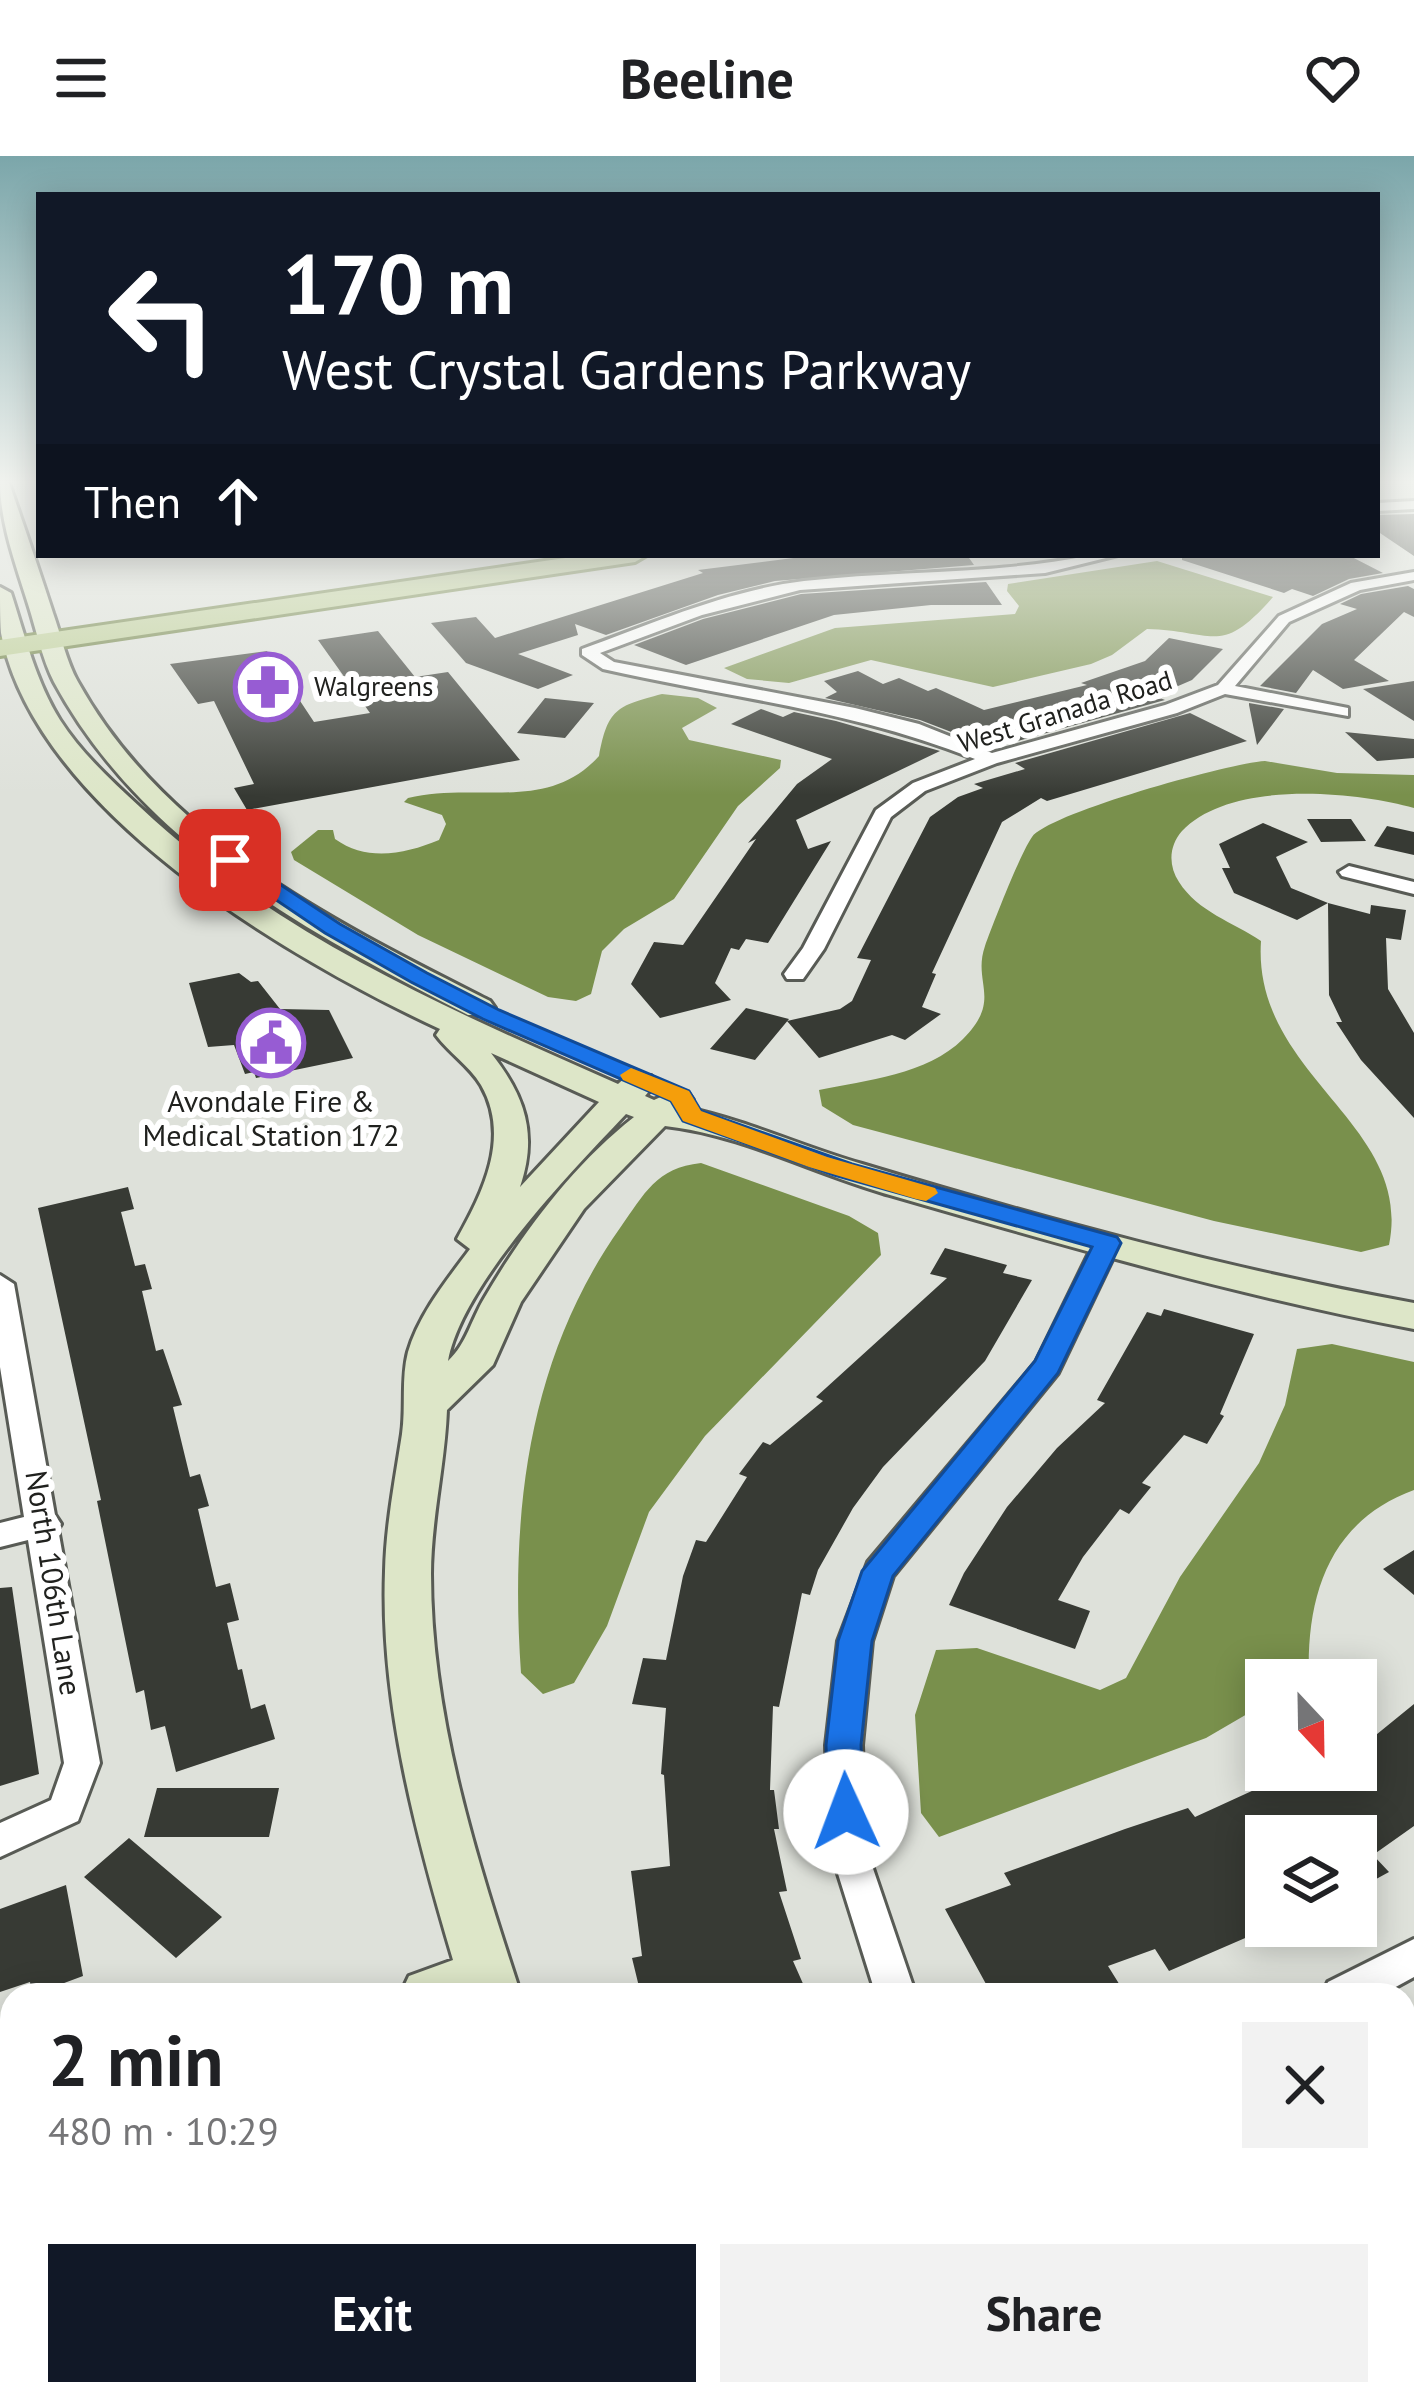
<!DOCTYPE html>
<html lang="en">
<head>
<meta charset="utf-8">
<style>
	:root { --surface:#fff; --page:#f2f2f2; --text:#202124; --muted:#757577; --accent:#111827 }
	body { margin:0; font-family:"PT Sans",sans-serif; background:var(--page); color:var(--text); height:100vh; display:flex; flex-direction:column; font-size:45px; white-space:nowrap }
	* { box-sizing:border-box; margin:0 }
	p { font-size:39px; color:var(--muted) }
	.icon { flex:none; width:66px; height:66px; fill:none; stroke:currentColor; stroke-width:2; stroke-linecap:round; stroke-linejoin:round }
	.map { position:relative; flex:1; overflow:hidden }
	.drawer { position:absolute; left:0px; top:1827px; width:1416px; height:423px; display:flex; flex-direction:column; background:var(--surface); border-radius:36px 36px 0 0; box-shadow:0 6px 30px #0003 }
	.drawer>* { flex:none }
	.banner { position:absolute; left:36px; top:36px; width:1344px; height:366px; border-radius:0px; box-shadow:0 6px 30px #0003; background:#111827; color:#fff; overflow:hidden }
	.needle { width:78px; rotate:158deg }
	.controls { position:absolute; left:1245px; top:1503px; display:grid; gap:24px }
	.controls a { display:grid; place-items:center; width:132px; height:132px; border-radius:0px; background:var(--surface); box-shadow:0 6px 30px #0003; font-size:60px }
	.pin { position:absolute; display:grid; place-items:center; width:102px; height:102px; color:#fff; margin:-51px; border-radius:24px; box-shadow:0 6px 18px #0006 }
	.me { position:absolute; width:132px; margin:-66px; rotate:358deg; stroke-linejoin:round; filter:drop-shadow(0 0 9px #0008) }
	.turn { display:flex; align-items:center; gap:42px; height:252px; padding:0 48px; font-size:54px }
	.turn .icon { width:156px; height:156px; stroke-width:2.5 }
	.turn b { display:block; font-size:84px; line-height:102px }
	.then { display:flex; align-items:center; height:114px; padding:0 48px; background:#0003; gap:24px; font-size:45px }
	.round { display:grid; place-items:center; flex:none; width:126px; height:126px; border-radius:0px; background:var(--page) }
	.headline { display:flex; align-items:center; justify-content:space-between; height:204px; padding:0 48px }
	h1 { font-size:72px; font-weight:700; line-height:90px }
	.cta { display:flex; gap:24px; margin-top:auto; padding:24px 48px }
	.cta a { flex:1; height:138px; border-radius:0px; background:var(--accent); color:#fff; font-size:48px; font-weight:700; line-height:138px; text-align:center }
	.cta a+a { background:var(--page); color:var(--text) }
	header { display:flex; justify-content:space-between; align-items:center; height:156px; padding:0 48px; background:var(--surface); font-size:54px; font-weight:700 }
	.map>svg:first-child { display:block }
	.water { fill:#79904c }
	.building { fill:#373a34 }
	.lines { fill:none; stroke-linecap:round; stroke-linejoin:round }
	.street-casing { stroke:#585b55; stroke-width:6 }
	.secondary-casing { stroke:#585b55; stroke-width:6 }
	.primary-casing { stroke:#677b39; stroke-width:6 }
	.street { fill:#fff; fill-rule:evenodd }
	.secondary { fill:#dde6c8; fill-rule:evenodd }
	.primary { fill:#bbcd91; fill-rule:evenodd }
	.route { fill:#1a73e8; stroke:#114b97; stroke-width:3 }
	.slow { fill:#f59e0b }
	.labels { text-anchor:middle; stroke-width:12; stroke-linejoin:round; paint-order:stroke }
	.far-poi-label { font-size:27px; fill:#20211e; stroke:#fff; text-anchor:start }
	.far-street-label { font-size:27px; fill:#20211e; stroke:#fff }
	.poi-label { font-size:30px; fill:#20211e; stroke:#fff }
	.street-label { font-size:30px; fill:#20211e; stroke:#fff }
</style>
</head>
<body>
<header><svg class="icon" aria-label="menu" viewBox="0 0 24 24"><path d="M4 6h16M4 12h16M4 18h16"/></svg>Beeline<svg class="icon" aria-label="heart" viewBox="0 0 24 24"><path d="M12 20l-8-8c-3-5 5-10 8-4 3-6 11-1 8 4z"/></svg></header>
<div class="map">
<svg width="1414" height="2249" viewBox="0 0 1414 2249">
	<rect width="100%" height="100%" fill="#dee1da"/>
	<!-- water -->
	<path class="water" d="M1157,405L1273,441C1220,501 1216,475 1147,473L1112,499L1091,508L993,531L871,504L789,527L747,523L724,512L835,472L1015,458L1019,450L1007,435L1008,428Z
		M662,538L698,542L717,552L682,572L689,584L781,604L780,612L738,650L674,743L624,773L602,795L591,838L576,845L548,841L418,779L294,704L291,696L318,674H333L335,683C367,706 405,698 439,684L446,668L442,659L404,646L408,642C475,625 547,658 599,600C608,553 616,550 662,538Z
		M1265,605L1337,617L1414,619V652C1353,635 1230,624 1182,675C1169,690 1168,709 1179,726C1198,756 1233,766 1261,785C1252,920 1414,967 1389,1089L1361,1096L1214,1065L853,969L822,950L819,934C866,924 927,919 963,883C1003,843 972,827 985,790C993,768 1020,698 1032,681C1049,657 1230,607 1265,605Z
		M701,1007L849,1060L878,1077L881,1099L705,1280L649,1356L607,1470L574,1527L543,1538L521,1517C510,1359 527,1204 620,1072C645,1037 656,1012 701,1007Z
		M1332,1188L1414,1206V1334C1329,1365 1306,1440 1309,1523L1266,1524V1547L1206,1582L939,1681L921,1657L915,1559L936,1494L977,1492L1100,1534L1126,1522L1180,1421L1259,1307L1285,1249L1297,1193Z"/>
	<!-- building -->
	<path class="building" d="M1414,358V400L1377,375V359Z
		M817,399H967L974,409L775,425L718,439L606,479L575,468L578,479L518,498L573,519L538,533L466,507L431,467L476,461L495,482L703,417L698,414Z
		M1182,399H1348L1383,417L1349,423L1313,440L1292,433L1284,437L1182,404Z
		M986,426L1002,449H931L834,459L686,509L634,489L703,463L801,438Z
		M1408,430L1414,433V461L1404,456L1354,504L1389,525L1343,533L1313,514L1296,537L1260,530L1322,468L1357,453L1340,448L1361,438Z
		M378,475L415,521L448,516L520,604L247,654L234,632L254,628L214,545L198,548L170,508L267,495L314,566L370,557L318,484Z
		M1169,482L1223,493L1192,524L1155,540L1165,544L993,592L973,579L967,582L920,564L825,542L837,536L824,525L858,515L883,528L899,522L928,535L936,532L984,554L1087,529L1081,527L1145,505Z
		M1414,525V565L1363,533Z
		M545,542L594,547L565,582L517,577Z
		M1249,547L1284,553L1257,589L1249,549Z
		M761,553L783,561L794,556L836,565L940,595L796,664L808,693L831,685L768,787L746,783L739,794L731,792L715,827L731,844L660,862L631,828L654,786L683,789L756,683L748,687L797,628L832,603L731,568Z
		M1190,557L1247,585L1047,645L1041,642L1002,666L932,817L936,818L922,851L941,858L905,884L892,879L819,902L787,865L840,853L852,845L871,804L857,802L930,661L958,641L983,632L974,628L1025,613L1015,607Z
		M1345,576L1414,583V602L1377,605Z
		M1307,663H1351L1366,685L1321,686Z
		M1263,667L1308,686L1276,701L1291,732L1328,747L1297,764L1234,737L1222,712H1230L1219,688Z
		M1387,670L1414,676V699L1374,690Z
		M1328,747L1370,758L1371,749L1406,754L1401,784L1386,782L1388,833L1414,877V962L1361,904L1336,866H1342L1329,839Z
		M239,817L251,826L258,825L280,853L329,854L353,902L256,922L254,916L245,918L234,889L208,891L189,827Z
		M746,852L789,863L755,904L710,893Z
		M128,1031L134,1053L121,1056L135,1110L145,1108L152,1133L142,1135L156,1195L163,1193L182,1249L173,1251L190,1321L200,1318L209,1350L198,1353L216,1431L230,1427L239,1464L227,1467L238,1514L242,1513L251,1553L265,1548L275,1583L176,1616L165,1570L151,1574L144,1534L136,1537L97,1345L101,1344L38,1052Z
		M945,1092L1007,1109L1003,1117L1032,1124L985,1205L883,1311L853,1352L818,1414L810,1439L802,1437L779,1551L773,1550L770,1634H774L779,1673H774L787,1735L779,1736L801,1803L793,1805L808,1839H641L632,1802L642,1800L631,1715L670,1710L664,1619L661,1618L666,1552L632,1548L643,1502L666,1504L683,1420L696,1384L706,1386L747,1321L739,1318L763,1286L770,1289L823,1245L816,1241L947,1122L930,1118Z
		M1164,1153L1254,1178L1220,1258L1224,1260L1207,1288L1184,1279L1142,1327L1151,1331L1129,1358L1120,1353L1083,1401L1058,1444L1090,1455L1075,1493L949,1449L964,1417L1007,1351L1057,1292L1105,1247L1097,1244L1147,1156L1161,1160Z
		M1414,1394V1439L1383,1413Z
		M12,1431L39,1618L0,1630V1432Z
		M1414,1548V1670L1373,1699L1389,1716L1356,1734V1680H1266V1773L1169,1815L1155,1793L1108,1810L1126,1839H992L945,1753L1011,1729L1004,1717L1125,1673L1188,1652L1195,1661L1298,1614H1356V1569L1371,1583Z
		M157,1632H279L269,1681H144Z
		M129,1682L222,1761L176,1802L84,1721Z
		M66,1729L83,1820L32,1839L30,1826L0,1836V1753Z"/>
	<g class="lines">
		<defs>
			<path id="street" d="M1414,345V353L1377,355V347Z
				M1091,399H1118L1045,417L800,434L702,459L600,497L614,506L855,552L919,568L992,597L1165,549L1218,529L1279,460L1351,427L1414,416V424L1360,434L1289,466L1235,530L1348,552V560L1225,538L1177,557L997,607L925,635L891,661L824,793L803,823H787L784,818L803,792L876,654L913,627L975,603C852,554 731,542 603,513L582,499V493C653,467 729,434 804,425C900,414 997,419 1091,399Z
				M1349,710L1414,726V738L1342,720L1339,716Z
				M1107,1079L1120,1087L1058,1217L893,1420L872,1485L862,1589L865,1689L916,1839H876L829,1689L826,1589L838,1485L868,1406L1036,1206L1094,1087Z
				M0,1119L14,1128L55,1359L61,1368L58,1373L100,1607L78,1665L0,1701V1667L51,1644L64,1607L28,1384L0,1391V1367L24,1361L0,1211Z
				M1414,1783V1821L1381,1839H1322L1328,1826Z
				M1072,2238H1120L1124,2249H1076Z"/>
			<path id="secondary" d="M0,324L9,327C24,370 39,414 53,457C61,479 66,505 78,526C165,683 336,767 490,845L495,852L490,859H468C309,777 142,689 54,526C42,503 36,473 28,448C15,406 0,367 0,324Z
				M0,431L11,437C25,480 36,526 60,564C81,597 112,625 140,651C277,780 448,853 618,928L627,920H651L656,927L645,940L654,944L676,934L688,937L693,944L687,952C748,965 803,991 862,1008C1044,1063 1227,1113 1414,1147V1173C1234,1139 1059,1088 883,1037C811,1016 739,978 665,970L584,1053L521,1146L493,1209L447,1254C445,1309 431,1363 431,1418C431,1562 477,1704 521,1839H400L409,1820L453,1804C416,1679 380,1546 385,1415C386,1369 395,1324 402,1278C406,1251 401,1222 408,1196C419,1158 447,1124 470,1093L457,1083C483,1036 511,981 481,929C469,909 449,897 436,879L440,873C289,803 35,654 1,477C0,462 0,445 0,431ZM491,897L599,946L520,1031C538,978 525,940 491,897ZM626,958L634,961C574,1008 523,1076 485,1141C471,1164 467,1187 448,1205C462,1128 572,1015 626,958Z
				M12,1958V2018L0,2023V1961Z
				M586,2238H654L657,2249H589Z"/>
			<path id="primary" d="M586,399H647L635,406L0,500V484Z"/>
		</defs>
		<!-- street casing -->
		<use href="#street" class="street-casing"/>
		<!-- secondary casing -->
		<use href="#secondary" class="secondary-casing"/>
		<!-- primary casing -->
		<use href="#primary" class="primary-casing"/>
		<!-- street -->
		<use href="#street" class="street"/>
		<!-- secondary -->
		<use href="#secondary" class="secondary"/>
		<!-- primary -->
		<use href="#primary" class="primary"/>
	</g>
	<!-- sky -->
	<linearGradient id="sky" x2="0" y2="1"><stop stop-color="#7ba6aa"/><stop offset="0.51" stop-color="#f0f2ee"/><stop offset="1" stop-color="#f0f2ee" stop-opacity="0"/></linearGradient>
	<rect width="1414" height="639" fill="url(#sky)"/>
	<!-- route -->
	<path class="route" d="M223,700H237L340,768L427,817L499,854L689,935L701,955L852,1008L1117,1081L1121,1087L1058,1217L893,1420L872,1485L861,1589L864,1656L859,1667L846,1672L833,1667L828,1656L826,1589L838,1485L862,1415L1035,1205L1092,1091L834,1019L683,965L671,945L483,863L411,826L325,777L223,708Z"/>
	<!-- slow -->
	<path class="slow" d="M631,912L689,935L701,955L827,1001L935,1032L938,1037L926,1045L916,1043L809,1011L683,965L671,945L623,924L620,919Z"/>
	<!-- icons -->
	<defs>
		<symbol id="pharmacy-ring" viewBox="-11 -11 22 22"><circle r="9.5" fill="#fff" stroke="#975cd3" stroke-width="1.5"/><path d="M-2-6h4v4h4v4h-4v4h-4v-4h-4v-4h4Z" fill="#975cd3"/></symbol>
		<symbol id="civic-ring" viewBox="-11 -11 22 22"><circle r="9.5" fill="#fff" stroke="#975cd3" stroke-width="1.5"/><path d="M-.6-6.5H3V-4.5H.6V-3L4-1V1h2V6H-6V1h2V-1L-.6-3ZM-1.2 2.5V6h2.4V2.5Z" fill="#975cd3"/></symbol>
	</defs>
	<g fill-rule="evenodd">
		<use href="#pharmacy-ring" x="230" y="493" width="76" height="76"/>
		<use href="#civic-ring" x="233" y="849" width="76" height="76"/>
	</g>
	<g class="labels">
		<!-- far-poi labels -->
		<g class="far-poi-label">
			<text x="314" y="540">Walgreens</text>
		</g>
		<!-- far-street labels -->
		<g class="far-street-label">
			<text transform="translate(1065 556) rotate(-17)" y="9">West Granada Road</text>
		</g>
		<!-- poi labels -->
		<g class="poi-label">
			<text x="271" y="956">Avondale Fire &amp;<tspan x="271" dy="34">Medical Station 172</tspan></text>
		</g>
		<!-- street labels -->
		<g class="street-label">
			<text transform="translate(53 1427) rotate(81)" y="10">North 106th Lane</text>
		</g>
	</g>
</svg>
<div class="controls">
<a><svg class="needle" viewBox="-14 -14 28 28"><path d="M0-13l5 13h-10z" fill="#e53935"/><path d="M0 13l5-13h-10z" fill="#757577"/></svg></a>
<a><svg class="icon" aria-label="layers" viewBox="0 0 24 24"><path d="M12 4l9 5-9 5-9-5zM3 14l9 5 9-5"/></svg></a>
</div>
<div class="pin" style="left:230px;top:704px;background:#d93025"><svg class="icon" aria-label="arrive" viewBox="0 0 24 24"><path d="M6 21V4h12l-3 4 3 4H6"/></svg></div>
<svg class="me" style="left:846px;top:1656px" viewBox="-20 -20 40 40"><circle r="19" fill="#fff"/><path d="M0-13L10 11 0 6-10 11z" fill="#1a73e8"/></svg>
<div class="banner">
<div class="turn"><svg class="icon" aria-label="left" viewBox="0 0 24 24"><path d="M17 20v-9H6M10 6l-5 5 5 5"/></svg><div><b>170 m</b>West Crystal Gardens Parkway</div></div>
<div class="then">Then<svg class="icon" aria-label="ahead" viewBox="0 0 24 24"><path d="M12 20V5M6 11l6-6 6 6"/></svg></div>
</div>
<section class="drawer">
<div class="headline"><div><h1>2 min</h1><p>480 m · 10:29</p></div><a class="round"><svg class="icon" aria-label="close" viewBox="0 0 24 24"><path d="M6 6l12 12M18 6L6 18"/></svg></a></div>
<div class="cta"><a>Exit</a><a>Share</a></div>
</section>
</div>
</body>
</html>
